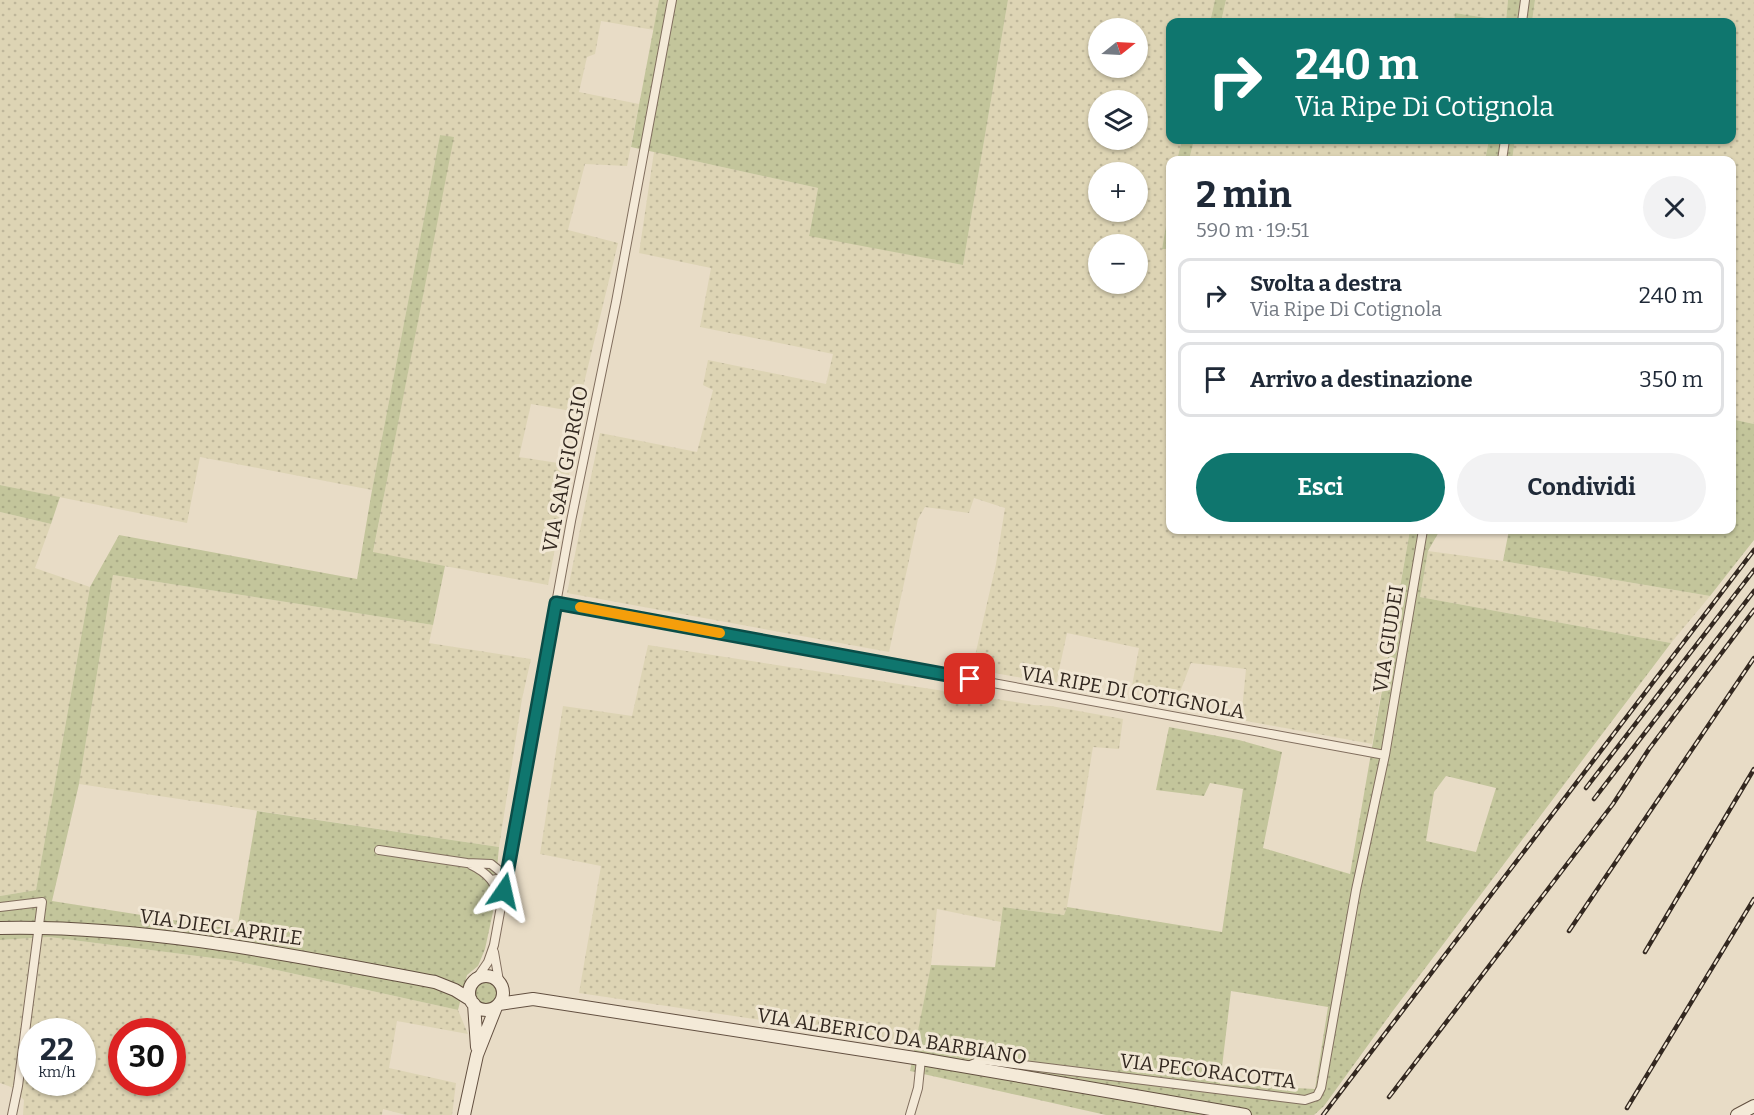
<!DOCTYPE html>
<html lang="it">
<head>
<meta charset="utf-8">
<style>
	:root { --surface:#fff; --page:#f2f2f3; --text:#1f2937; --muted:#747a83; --line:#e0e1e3; --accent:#0f766e }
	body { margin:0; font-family:Bitter,serif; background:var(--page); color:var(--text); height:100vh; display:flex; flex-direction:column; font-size:22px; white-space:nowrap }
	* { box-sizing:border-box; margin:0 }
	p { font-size:20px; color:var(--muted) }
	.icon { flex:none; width:33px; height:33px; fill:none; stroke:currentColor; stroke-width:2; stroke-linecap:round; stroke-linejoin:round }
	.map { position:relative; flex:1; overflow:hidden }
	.sheet { position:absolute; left:1166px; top:156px; width:570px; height:378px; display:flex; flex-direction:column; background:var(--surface); border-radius:12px; box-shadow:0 2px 4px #0004 }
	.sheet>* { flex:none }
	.guide { position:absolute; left:1166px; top:18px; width:570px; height:126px; border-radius:12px; box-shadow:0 2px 4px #0004; background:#0f766e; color:#fff; overflow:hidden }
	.needle { width:39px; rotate:72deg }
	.buttons { position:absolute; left:1088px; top:18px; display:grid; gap:12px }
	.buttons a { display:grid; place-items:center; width:60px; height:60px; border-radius:50%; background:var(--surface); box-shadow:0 2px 4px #0004; font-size:30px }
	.speed { position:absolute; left:18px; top:1018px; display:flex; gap:12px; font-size:30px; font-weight:700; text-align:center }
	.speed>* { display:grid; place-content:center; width:78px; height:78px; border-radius:50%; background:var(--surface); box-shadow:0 2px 4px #0004; line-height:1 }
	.speed small { font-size:15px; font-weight:400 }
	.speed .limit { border:9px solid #d22; background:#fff; color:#111 }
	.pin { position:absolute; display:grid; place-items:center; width:51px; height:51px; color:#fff; margin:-26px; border-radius:12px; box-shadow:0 3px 9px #0006 }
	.me { position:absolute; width:66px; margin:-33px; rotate:11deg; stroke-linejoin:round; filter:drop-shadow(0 0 4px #0008) }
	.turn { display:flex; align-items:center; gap:21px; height:126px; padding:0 30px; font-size:27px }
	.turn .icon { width:78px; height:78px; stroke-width:2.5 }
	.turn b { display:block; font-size:42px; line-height:51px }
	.round { display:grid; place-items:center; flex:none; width:63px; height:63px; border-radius:32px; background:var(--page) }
	.headline { display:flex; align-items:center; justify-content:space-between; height:102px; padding:0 30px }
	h1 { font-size:36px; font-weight:700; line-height:45px }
	.button { display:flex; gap:12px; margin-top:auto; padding:12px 30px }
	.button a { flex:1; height:69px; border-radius:36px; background:var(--accent); color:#fff; font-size:24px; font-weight:700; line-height:69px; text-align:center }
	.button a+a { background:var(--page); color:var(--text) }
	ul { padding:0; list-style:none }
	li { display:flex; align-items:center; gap:18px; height:75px; margin:0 12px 9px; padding:0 18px; border:3px solid var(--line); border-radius:12px }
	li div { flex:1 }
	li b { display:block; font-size:22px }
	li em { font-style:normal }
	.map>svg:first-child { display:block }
	.farmland { fill:url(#farmland-dots); fill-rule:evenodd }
	.grass { fill:url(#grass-dots); fill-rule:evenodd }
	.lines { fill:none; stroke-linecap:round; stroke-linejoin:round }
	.street-casing { stroke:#816e5e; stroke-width:10 }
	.secondary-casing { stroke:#635041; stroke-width:14 }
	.street { stroke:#f4ead8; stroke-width:8 }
	.secondary { stroke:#f4ead8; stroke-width:12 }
	.rail-casing { stroke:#332820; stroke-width:4.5 }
	.rail { stroke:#f1e7d4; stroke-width:2; stroke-dasharray:7; stroke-linecap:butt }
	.route-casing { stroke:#0a4d48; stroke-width:15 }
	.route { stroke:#0f766e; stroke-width:10 }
	.slow { stroke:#f59e0b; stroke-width:10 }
	.labels { text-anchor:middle; stroke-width:6; stroke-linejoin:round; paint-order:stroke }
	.street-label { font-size:20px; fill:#332820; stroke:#f1e7d4 }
</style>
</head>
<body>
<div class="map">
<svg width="1754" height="1115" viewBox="0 0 1754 1115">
	<defs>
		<pattern id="farmland-dots" width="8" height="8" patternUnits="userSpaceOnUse" patternTransform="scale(1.5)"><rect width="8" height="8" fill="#ddd4b4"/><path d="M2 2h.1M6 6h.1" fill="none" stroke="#beb69a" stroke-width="1.8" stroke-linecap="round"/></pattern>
		<pattern id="grass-dots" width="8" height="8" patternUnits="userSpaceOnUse" patternTransform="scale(1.5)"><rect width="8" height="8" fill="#c3c59b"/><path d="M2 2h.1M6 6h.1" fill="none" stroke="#a8a985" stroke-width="1.8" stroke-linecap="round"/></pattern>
	</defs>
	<rect width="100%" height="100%" fill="#e8dcc6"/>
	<!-- farmland -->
	<path class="farmland" d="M0,0H659L654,30L601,21L595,54L587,57L579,92L639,104L627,166L585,164L568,230L618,243L577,412L531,404L519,457L571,465L548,585L373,553L453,138L440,135L372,490L200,457L187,523L0,485Z
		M1008,0H1215L1210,22H1170V140H1182L1177,160H1170V202L1162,249H1169L1170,244V530H1410L1372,744L1241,720L1246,669L1191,663L1177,700L1132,686L1139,648L1067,633L1056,684L972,669L996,564L1005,508L974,498L969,513L925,507L918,519L889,652L567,593L600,433L697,452L713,390L703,385L708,360L826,384L833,354L700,327L711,268L639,253L654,152L818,188L809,235L963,265ZM1098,28H1137V68H1098ZM1098,100H1137V140H1098ZM1098,172H1137V212H1098ZM1098,244H1137V284H1098Z
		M1226,0H1508L1506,21L1455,13L1454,22H1221Z
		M1535,0H1754V424L1731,419V160H1512L1515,140H1731V22H1532Z
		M1194,140H1489L1485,160H1189Z
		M0,512L51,524L35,568L90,587L36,890L0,896Z
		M1428,551L1503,561L1710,596L1671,643L1420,597Z
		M113,575L433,625L429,643L531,659L522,699L499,847L79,784Z
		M648,645L1034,705L1051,706L1123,719L1119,749L1093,747L1067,907L1064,915L1004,907L1001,922L937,909L931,965L916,1043L579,993L601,866L540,854L563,706L632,716Z
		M49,937L236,961L458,1010L468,1034L397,1021L389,1068L456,1083L452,1115H406L383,1109L382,1115H23L24,1100L11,1087L0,1083V940ZM32,1032H82V1083H32ZM122,1032H172V1083H122Z"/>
	<!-- grass -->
	<path class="grass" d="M659,0H1008L963,265L809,236L818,188L631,147Z
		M1215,0H1226L1221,22H1210Z
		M1508,0H1535L1532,22H1454L1455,13L1506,21Z
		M440,135L454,137L373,552L445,566L433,625L113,575L79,784L52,901L237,930L257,811L499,847L493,912L485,949L478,966L467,975L458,1010L236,961L49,937L0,940V896L36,890L90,587L119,535L357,579L372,490Z
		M1182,140H1194L1189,160H1177Z
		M1489,140H1515L1512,160H1485Z
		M1170,202V244L1169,249H1162Z
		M1731,419L1754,424V540L1710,596L1503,561L1509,530H1731Z
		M0,485L60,497L51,524L0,512Z
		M1410,530H1440L1428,551L1420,597L1671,643L1392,1012L1324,1106L1314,1115H1106L910,1071L931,965L995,967L1003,907L1064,915L1067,907L1222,932L1243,789L1210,783L1204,796L1156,790L1169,727L1239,740L1282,752L1263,848L1350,874ZM1446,776L1496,788L1476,852L1426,841L1434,792ZM1231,991L1328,1007L1315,1089L1220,1084Z
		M475 993a11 11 0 1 1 22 0a11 11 0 1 1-22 0Z"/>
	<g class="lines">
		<defs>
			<path id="street" d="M1522,22L1525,0
				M1502,160L1505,140
				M557,603L1385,755
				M379,850L467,863L491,864L507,877L492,880
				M471,865C488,873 496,883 501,901
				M0,907L42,902L18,1086L12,1115
				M494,952L499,981
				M477,978L488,962L494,945L571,521L616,302L672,0
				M968,1066L983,1060L1305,1100L1317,1096L1321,1088L1356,890L1385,755L1423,530
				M910,1115L918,1088L921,1059"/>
			<path id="secondary" d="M0,928C146,925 291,955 435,982L455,990L471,1000
				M469 993a17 17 0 1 1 34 0a17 17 0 1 1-34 0Z
				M474,1004L477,1047
				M499,1004L533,999L921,1059L1245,1115
				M464,1115L477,1055L496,1007
				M1737,1115L1754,1106"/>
		</defs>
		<!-- street casing -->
		<use href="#street" class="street-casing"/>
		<!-- secondary casing -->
		<use href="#secondary" class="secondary-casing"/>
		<!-- street -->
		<use href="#street" class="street"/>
		<!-- secondary -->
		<use href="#secondary" class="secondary"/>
		<defs>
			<path id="rail" d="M1586,788L1754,570
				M1594,799L1754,591
				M1569,931L1754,658
				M1645,952L1754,769
				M1389,1097L1613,804L1649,749L1754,610
				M1627,1108L1754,899
				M1323,1115L1754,550"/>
		</defs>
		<!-- rail casing -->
		<use href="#rail" class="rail-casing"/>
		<!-- rail -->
		<use href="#rail" class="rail"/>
	</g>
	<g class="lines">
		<defs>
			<path id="route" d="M504,891L556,603L970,679"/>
		</defs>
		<!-- route casing -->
		<use href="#route" class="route-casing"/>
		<!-- route -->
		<use href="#route" class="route"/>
		<!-- slow -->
		<path class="slow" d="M580,607L720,633"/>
	</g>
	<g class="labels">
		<!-- street labels -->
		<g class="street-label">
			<text transform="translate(565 469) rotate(-79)" y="7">VIA SAN GIORGIO</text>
			<text transform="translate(1388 639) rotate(-81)" y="7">VIA GIUDEI</text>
			<text transform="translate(1133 692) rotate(10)" y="7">VIA RIPE DI COTIGNOLA</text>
			<text transform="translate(221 927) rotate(8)" y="7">VIA DIECI APRILE</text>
			<text transform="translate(892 1036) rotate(9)" y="7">VIA ALBERICO DA BARBIANO</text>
			<text transform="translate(1208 1071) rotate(7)" y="7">VIA PECORACOTTA</text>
		</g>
	</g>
</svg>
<div class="buttons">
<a><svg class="needle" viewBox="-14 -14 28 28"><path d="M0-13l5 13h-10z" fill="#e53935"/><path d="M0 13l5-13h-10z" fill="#747a83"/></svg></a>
<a><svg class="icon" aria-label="layers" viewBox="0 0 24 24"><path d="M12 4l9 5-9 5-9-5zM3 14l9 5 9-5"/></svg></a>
<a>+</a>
<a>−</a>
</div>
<div class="speed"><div>22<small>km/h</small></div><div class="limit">30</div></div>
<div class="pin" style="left:970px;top:679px;background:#d93025"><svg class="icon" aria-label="arrive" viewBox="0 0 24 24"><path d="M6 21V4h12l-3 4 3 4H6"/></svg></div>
<svg class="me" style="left:504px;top:891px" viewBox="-20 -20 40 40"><path d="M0-17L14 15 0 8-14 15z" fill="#0f766e" stroke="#fff" stroke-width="4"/></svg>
<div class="guide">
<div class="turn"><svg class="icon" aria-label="right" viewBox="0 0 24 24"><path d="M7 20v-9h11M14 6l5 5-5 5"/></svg><div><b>240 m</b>Via Ripe Di Cotignola</div></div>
</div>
<section class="sheet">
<div class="headline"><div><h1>2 min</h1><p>590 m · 19:51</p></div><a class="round"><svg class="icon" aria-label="close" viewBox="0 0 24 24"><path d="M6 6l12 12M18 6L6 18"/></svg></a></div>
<ul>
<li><svg class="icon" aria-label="right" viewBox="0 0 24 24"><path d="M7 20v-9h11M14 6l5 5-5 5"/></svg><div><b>Svolta a destra</b><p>Via Ripe Di Cotignola</p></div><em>240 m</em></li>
<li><svg class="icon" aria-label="arrive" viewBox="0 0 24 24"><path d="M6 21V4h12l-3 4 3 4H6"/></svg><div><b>Arrivo a destinazione</b></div><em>350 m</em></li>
</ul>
<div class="button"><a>Esci</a><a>Condividi</a></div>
</section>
</div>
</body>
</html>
